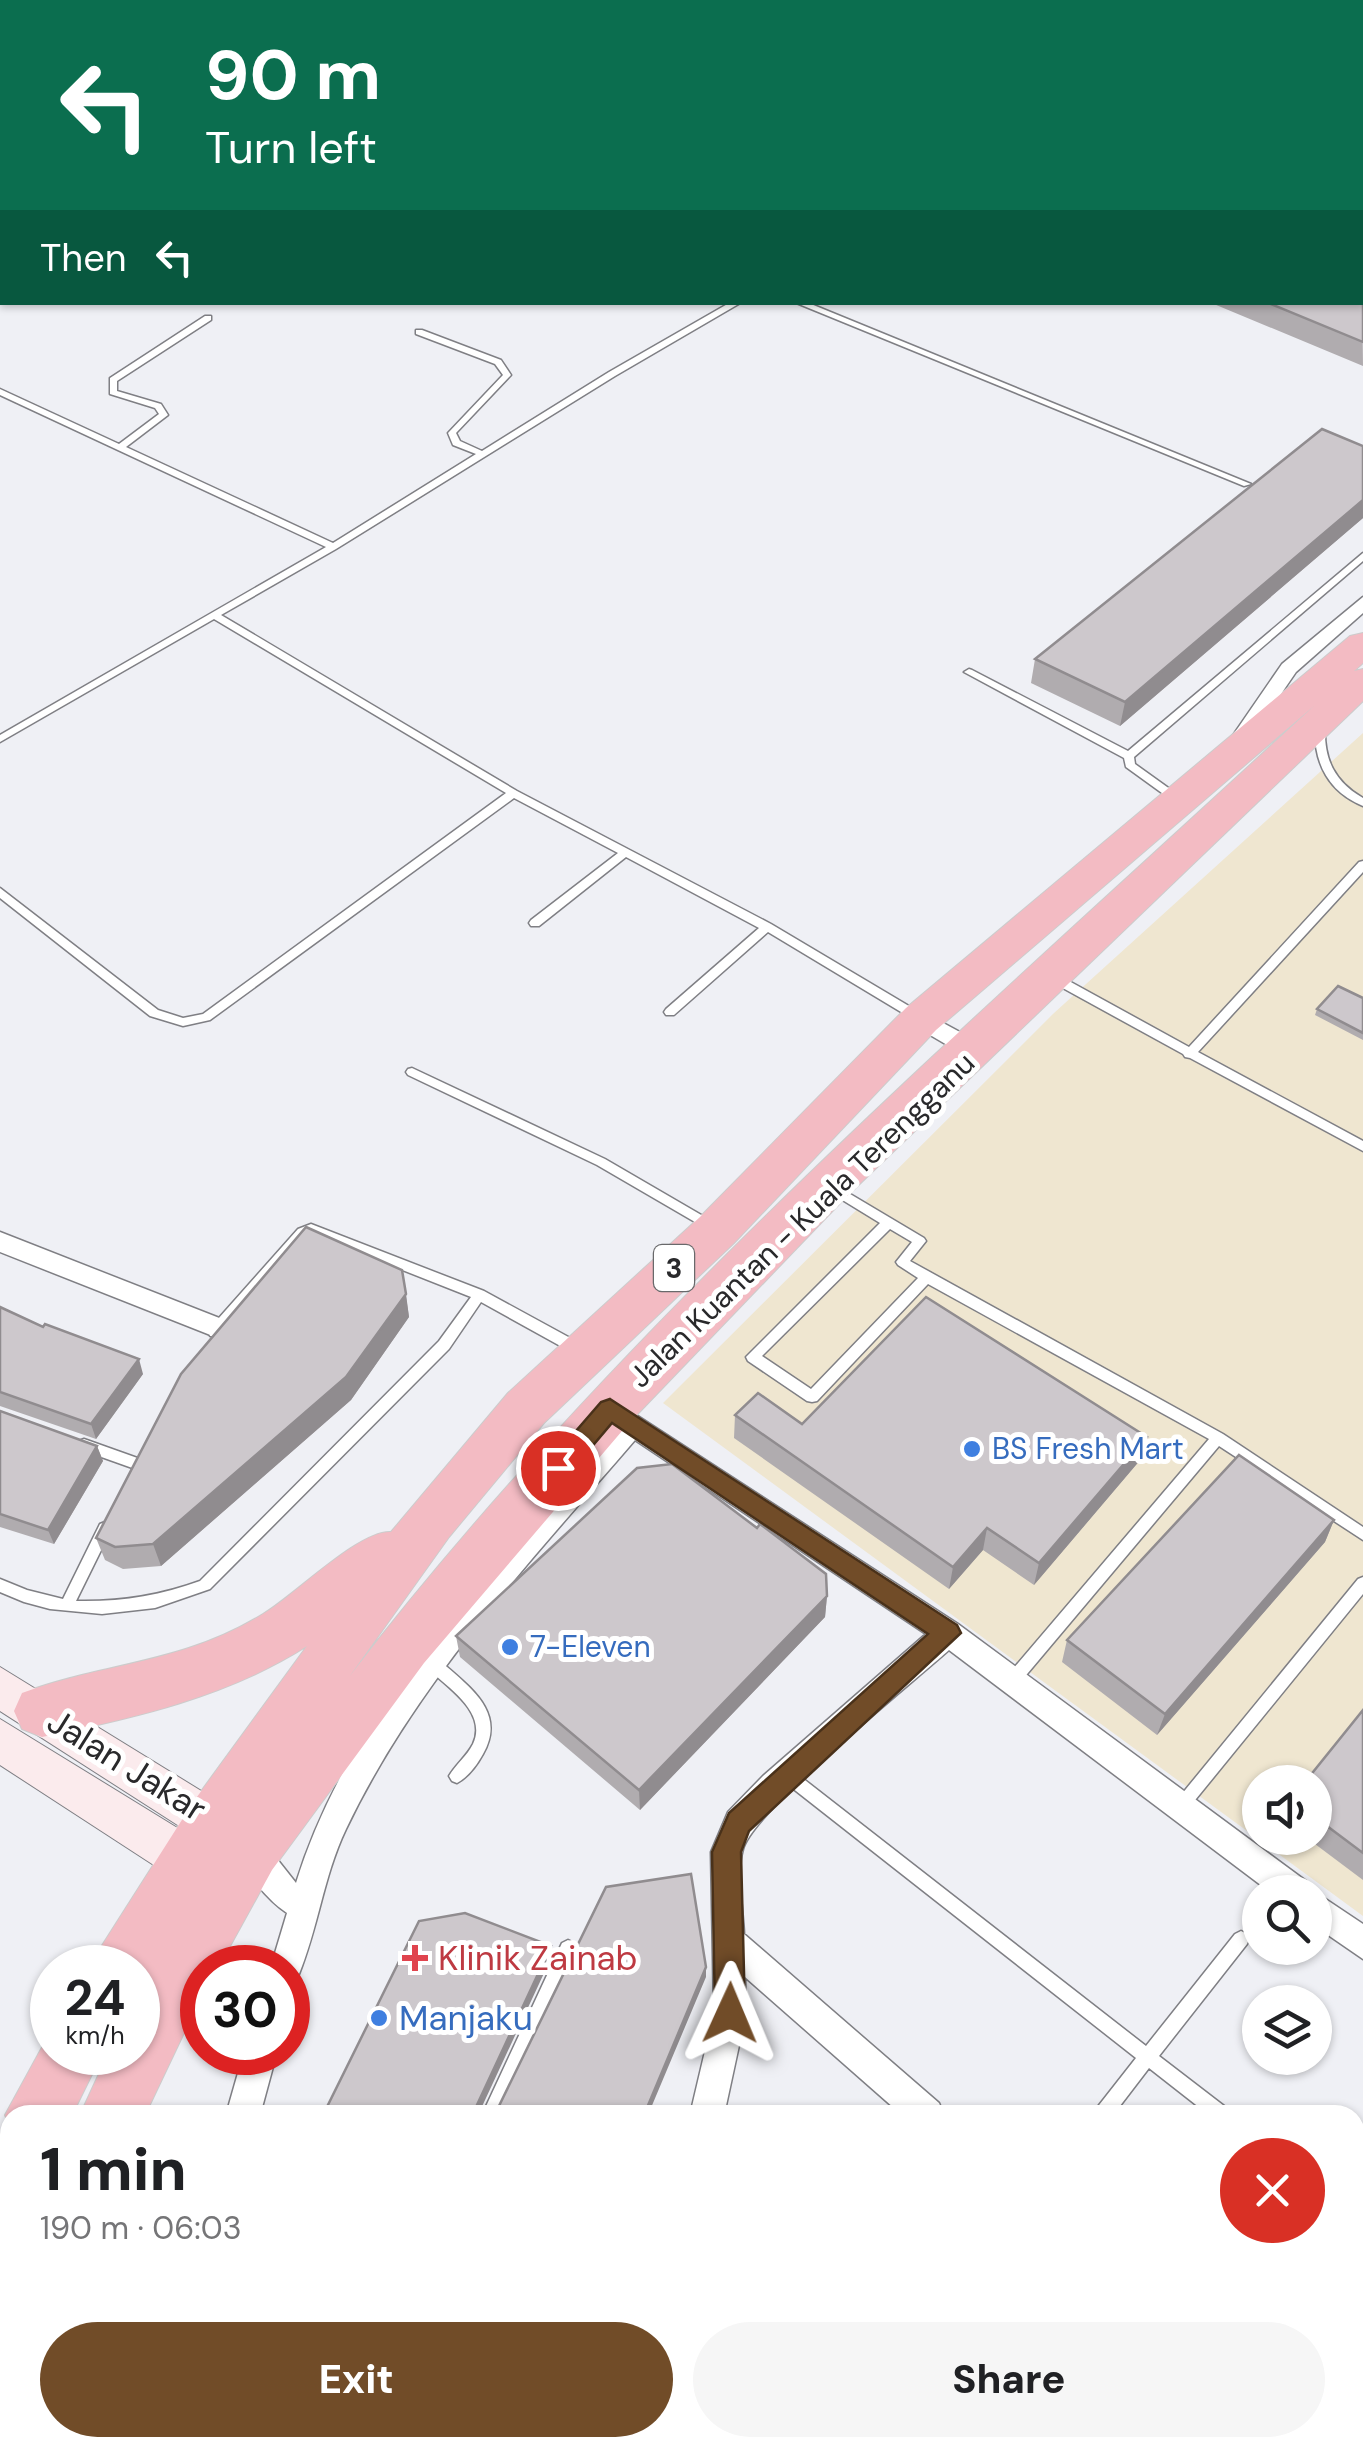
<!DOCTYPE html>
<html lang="en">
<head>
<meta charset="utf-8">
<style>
	:root { --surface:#fff; --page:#f6f6f6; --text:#202124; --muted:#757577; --accent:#714c28 }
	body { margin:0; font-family:"DM Sans",sans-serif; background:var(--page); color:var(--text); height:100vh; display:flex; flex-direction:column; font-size:38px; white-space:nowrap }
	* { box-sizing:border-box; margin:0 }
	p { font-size:32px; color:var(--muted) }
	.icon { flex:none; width:55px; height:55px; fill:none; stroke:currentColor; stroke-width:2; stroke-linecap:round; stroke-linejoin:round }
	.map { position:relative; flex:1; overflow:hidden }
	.drawer { position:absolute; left:0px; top:2105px; width:1365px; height:352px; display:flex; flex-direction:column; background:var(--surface); border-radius:30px 30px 0 0; box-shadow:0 2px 8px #0004 }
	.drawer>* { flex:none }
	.top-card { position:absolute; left:0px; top:0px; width:1365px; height:305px; box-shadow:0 2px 8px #0004; background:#0b6e4f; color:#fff; overflow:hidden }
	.fabs { position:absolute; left:1242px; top:1765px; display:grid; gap:20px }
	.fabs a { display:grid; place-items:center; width:90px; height:90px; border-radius:50%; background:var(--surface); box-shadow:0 2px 8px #0004; font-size:50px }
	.speed { position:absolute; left:30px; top:1945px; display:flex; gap:20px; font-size:50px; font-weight:700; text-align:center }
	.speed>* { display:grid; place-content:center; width:130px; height:130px; border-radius:50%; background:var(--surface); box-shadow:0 2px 8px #0004; line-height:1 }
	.speed small { font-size:25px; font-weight:400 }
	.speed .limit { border:15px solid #d22; background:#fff; color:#111 }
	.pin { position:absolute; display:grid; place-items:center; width:85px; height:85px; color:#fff; margin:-42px; border:5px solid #fff; border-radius:50%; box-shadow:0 2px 10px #0007 }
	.me { position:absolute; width:110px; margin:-55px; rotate:1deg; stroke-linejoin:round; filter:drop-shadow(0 0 8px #0008) }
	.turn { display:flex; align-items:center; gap:35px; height:210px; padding:0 40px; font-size:45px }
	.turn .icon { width:130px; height:130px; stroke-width:2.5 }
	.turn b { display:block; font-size:70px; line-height:85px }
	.then { display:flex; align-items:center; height:95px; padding:0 40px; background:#0003; gap:20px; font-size:38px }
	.round { display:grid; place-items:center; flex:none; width:105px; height:105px; border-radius:52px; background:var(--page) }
	.overview { display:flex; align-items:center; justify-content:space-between; height:170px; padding:0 40px }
	h1 { font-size:60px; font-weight:800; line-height:75px }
	.button { display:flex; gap:20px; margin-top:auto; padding:20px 40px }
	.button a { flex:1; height:115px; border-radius:60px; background:var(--accent); color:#fff; font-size:40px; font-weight:800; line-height:115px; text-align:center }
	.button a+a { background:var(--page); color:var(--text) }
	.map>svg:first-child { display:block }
	.industrial { fill:#efe6d0; fill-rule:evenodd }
	.water { fill:#7db2e3; stroke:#6489ac; stroke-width:2.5 }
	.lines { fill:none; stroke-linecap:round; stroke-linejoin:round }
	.lane-casing { stroke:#7f7f84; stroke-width:3 }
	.street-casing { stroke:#7f7f84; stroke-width:3 }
	.secondary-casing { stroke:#7f7f84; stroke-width:2 }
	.highway-casing { stroke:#ccc; stroke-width:2 }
	.path { stroke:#86878a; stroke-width:2.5; stroke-dasharray:1 5; stroke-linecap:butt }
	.lane { fill:#fff; fill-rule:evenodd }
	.street { fill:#fff; fill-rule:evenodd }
	.secondary { fill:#fbebed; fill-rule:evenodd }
	.highway { fill:#f3bbc3; fill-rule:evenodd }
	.wall { fill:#b0acaf }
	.shaded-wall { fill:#908c8f }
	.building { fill:#cdc8cc; stroke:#908c8f; stroke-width:2.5 }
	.route { fill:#714c28; stroke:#49311a; stroke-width:2.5 }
	.shop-dot { fill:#3f7fe0; stroke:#fff; stroke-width:4 }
	.health-dot { fill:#e0444e; stroke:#fff; stroke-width:4 }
	.labels { text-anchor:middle; stroke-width:10; stroke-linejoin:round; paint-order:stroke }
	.shield { fill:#fff; stroke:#69696b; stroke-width:2.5 }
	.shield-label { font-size:28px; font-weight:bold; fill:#29292b }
	.street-label { font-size:30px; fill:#29292b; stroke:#fff }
	.shop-label { font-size:30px; fill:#366cbe; stroke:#fff; text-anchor:start }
	.near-street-label { font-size:35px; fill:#29292b; stroke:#fff }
	.near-health-label { font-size:35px; fill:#be3a42; stroke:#fff; text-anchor:start }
	.near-shop-label { font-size:35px; fill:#366cbe; stroke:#fff; text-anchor:start }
</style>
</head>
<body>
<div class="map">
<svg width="1363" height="2457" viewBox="0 0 1363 2457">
	<rect width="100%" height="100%" fill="#eff0f5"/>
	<!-- industrial -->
	<path class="industrial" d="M1363,733V1916L663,1403L1054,1013ZM1260,1782H1315V1838H1260Z"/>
	<!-- water -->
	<path class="water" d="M727,0H1363V134L1362,2Z"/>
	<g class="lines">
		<defs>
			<path id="lane" d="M433,0H456C451,3 438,3 433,0Z
				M577,0H594L597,2H584Z
				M1362,200H1363V204H1362Z
				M731,302H742L615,376L336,549L221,615L517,791L771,924L924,1015L926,1018L924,1021H916L768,932L674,1015H666L664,1012L666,1009L759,928L626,857L539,926H531L529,923L531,920L618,853L514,798L210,1020L183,1026L150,1016L0,898V888L158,1010L183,1018L203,1014L506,793L214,619L0,742V735L326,547L0,395V389L119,444L159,414L155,408L110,394V378L205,316H211V320L117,381V391L161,404L168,415L126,447L333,543L476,454L453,445L448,433L503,375L495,364L416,334V330H422L501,360L511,375L456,433L460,441L482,451L609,372Z
				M794,302H806L1251,484L1244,486Z
				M1363,553V561L1134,757L1135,764L1181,797V801H1173L1126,767L1124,758L964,672L969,669L972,670L1128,751Z
				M1320,725L1325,728C1324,760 1335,782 1363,798V806C1329,792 1314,764 1315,728Z
				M1363,861V872L1198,1052L1363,1141V1151L1190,1058L1185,1057L1183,1054L1050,981L1048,978L1054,974L1058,975L1189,1047L1359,862Z
				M412,1068L605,1159L715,1223L717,1226L715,1229H707L597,1165L408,1075L406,1072L408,1069Z
				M835,1185L924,1238L926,1241L910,1261L1223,1434L1363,1527V1540L1219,1446L1017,1686L1012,1688L1007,1686L1005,1681L1007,1676L1209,1439L928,1284L817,1401L812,1402L807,1401L748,1361L746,1357L880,1223L831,1193L829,1190ZM890,1229L912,1242L896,1262L898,1265L918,1278L811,1389L762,1356Z
				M311,1224L484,1291L583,1345L585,1349L583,1353H573L481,1302L449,1349L210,1589L155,1608L102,1614L50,1609L24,1602L0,1592V1579L27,1590L63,1599L100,1524L105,1522L110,1524L112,1528L76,1601C120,1602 159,1596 200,1581L439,1341L471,1297L311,1234L306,1235L220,1336H210L209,1332L210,1328L298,1229Z
				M84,1439L143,1460L145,1464L143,1468L138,1470L79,1449L77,1445L79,1441Z
				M1363,1577V1594L1187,1810L1182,1812L1177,1810L1174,1805L1177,1800L1358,1579Z
				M432,1656L437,1658C466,1685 508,1710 483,1754C477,1765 468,1777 457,1783L452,1781L449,1776C456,1764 467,1756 473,1744C488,1712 447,1687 427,1668L425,1663L427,1658Z
				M787,1768L792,1770L1146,2046L1235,1934L1241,1931L1247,1934L1249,1939L1247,1944L1159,2056L1228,2109L1230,2115H1209L1149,2068L1113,2115H1094L1096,2109L1136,2058L782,1780L779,1775L782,1770Z
				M568,1940L574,1943L576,1948L499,2115H482L562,1943Z
				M1355,2210L1363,2215V2235L1355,2230Z
				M203,2448H221L220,2457H202Z"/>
			<path id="street" d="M1363,597V613L1296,672L1246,745H1232L1229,741L1282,664Z
				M921,1011L982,1044L986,1050L982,1056H966L913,1025L909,1019Z
				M0,1232L227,1321L231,1328L227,1335L218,1338L0,1252Z
				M610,1398L958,1624L1306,1881L1310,1892H1270L949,1650C910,1685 754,1810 743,1849C736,1873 743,1909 744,1934L939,2103L944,2115H902L745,1977L746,2013L724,2115H690L714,2013L711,1852L728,1812L763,1776L926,1634L635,1440C531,1561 416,1682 346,1829C323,1877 318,1930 297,1979L288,1983V1968H223L228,1957L239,1952L275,1953L287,1913C266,1899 246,1873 236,1850L240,1840L251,1835L262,1840L296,1883C351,1705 495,1563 615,1426L597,1409L601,1401Z
				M1313,1892H1315L1363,1924V1959L1315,1926Z
				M244,2052H277L260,2115H226Z
				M866,2448H902L903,2457H867Z
				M1293,2448H1336L1340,2457H1296Z"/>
			<path id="secondary" d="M0,1667L250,1821L257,1836L250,1851L234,1858L218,1851L0,1711Z
				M0,1719L223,1856L229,1872L223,1888L206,1894L189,1888L0,1765Z"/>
			<path id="highway" d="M1363,633V663L1354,671L1363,669V701L845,1198L628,1424L424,1663L272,1870L218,1968H202V1995L145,2115H80L109,2052H138V1968H93L101,1947L194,1801L307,1646C227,1697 134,1718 42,1737L22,1729L14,1711L22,1693C106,1662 182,1664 263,1614C294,1596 359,1530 391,1532L508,1393L700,1217L906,1008L1350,636ZM1315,705C983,1013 626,1317 349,1677L449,1537L544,1423L734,1243L936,1030Z
				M52,2029V2052H103L72,2115H10V2127L5,2115Z
				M10,2135V2215L0,2219V2139Z
				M10,2292V2377L0,2381V2296Z"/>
		</defs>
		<!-- lane casing -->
		<use href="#lane" class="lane-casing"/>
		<!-- street casing -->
		<use href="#street" class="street-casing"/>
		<!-- secondary casing -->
		<use href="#secondary" class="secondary-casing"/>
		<!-- highway casing -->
		<use href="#highway" class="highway-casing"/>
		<!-- path -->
		<path class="path" d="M708,0L718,2"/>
		<!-- lane -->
		<use href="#lane" class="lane"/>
		<!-- street -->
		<use href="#street" class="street"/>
		<!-- secondary -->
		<use href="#secondary" class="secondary"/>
		<!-- highway -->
		<use href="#highway" class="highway"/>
	</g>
	<!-- wall -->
	<path class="wall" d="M1362,284L1363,366L1209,302H1362Z
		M1363,446V518L1120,726L1031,683L1035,659Z
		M1363,998V1040L1315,1015L1317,1009Z
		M402,1270L409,1317L351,1400L161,1566L123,1569L105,1560L96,1538Z
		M0,1307L143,1374L96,1439L0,1406Z
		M0,1411L97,1446L103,1461L54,1544L0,1527Z
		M735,1415L802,1424L1147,1437L1141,1459L1034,1585L983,1550L949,1589L734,1438Z
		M1334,1520L1325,1542L1157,1735L1062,1662L1067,1640Z
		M827,1596L825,1617L640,1810L460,1657L456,1636Z
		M1363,1710V1880L1307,1838H1315V1782Z"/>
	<!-- shaded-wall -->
	<path class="shaded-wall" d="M1363,500V518L1120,726L1125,702Z
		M406,1294L409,1317L351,1400L161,1566L153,1544Z
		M139,1359L143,1374L96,1439L91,1424Z
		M1147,1437L1141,1459L1034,1585L1039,1563Z
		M97,1446L103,1461L54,1544L48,1530Z
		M1334,1520L1325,1542L1157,1735L1165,1714Z
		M987,1528L983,1550L949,1589L953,1567Z
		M827,1596L825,1617L640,1810L639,1790Z
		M551,1946L552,1956L479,2113L477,2105Z
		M706,1967V1977L648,2115H644Z"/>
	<!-- building -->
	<path class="building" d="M1363,285V342L1266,302H1362Z
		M1322,429L1363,446V500L1125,702L1035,659Z
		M1338,986L1363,998V1033L1317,1009Z
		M306,1227L402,1270L406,1294L346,1377L153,1544L115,1547L96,1538L181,1374Z
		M926,1297L1147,1437L1039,1563L987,1528L953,1567L735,1415L758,1393L802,1424Z
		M0,1307L43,1327L45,1324L139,1359L91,1424L0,1392Z
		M0,1411L97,1446L48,1530L0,1514Z
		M1239,1455L1334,1520L1165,1714L1067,1640Z
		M672,1464L757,1528L760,1524L826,1574L827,1596L639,1790L456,1636L637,1468Z
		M1363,1710V1853L1315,1817V1782H1305Z
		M691,1874L706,1967L644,2115H323L419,1921L465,1913L551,1946L477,2105L480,2110H497L606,1887Z
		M549,2448H833L835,2457H487Z"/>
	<!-- route -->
	<path class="route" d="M610,1399L957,1625L961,1633L749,1831L741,1852L745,2013L740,2024L730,2028L719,2024L715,2013L712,1852L729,1813L928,1634L612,1423L567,1476H550L546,1468L550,1461L601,1402Z"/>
	<!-- markers -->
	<g class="shop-dot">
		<circle cx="972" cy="1449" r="10"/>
		<circle cx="510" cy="1647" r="10"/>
		<circle cx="379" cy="2018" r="10"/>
	</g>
	<path class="health-dot" d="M410 1943h10v10h10v10h-10v10h-10v-10h-10v-10h10z"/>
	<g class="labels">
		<!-- shield labels -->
		<rect class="shield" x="654" y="1245" width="40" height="46" rx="8"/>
		<g class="shield-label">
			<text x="674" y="1278">3</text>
		</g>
		<!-- street labels -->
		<g class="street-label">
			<text transform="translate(802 1220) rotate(-44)" y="10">Jalan Kuantan - Kuala Terengganu</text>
		</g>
		<!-- shop labels -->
		<g class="shop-label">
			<text x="992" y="1459">BS Fresh Mart</text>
			<text x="530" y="1657">7-Eleven</text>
		</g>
		<!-- near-street labels -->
		<g class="near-street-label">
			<text transform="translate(127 1765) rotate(32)" y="12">Jalan Jakar</text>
		</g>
		<!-- near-health labels -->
		<g class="near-health-label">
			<text x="438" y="1970">Klinik Zainab</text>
		</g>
		<!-- near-shop labels -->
		<g class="near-shop-label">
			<text x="399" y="2030">Manjaku</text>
		</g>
	</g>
</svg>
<div class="fabs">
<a><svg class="icon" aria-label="sound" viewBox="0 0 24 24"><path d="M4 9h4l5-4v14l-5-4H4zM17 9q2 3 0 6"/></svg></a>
<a><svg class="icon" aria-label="search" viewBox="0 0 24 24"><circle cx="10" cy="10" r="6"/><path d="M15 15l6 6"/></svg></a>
<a><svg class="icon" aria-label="layers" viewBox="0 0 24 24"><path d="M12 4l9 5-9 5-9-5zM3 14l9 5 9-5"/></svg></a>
</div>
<div class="speed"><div>24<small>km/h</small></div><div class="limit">30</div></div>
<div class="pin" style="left:558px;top:1468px;background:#d93025"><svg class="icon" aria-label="arrive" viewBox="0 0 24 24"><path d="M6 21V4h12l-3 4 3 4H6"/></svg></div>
<svg class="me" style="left:730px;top:2013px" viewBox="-20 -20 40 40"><path d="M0-17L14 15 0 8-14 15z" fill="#714c28" stroke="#fff" stroke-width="4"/></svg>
<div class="top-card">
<div class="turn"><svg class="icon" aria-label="left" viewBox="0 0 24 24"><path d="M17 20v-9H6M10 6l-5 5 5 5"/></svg><div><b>90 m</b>Turn left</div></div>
<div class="then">Then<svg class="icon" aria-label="left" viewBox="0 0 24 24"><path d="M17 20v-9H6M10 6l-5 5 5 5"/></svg></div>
</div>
<section class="drawer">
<div class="overview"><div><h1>1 min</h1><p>190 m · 06:03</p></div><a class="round" style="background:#d93025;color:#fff"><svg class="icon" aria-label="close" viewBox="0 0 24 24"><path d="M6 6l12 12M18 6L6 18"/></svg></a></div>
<div class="button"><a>Exit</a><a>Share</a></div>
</section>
</div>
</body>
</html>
